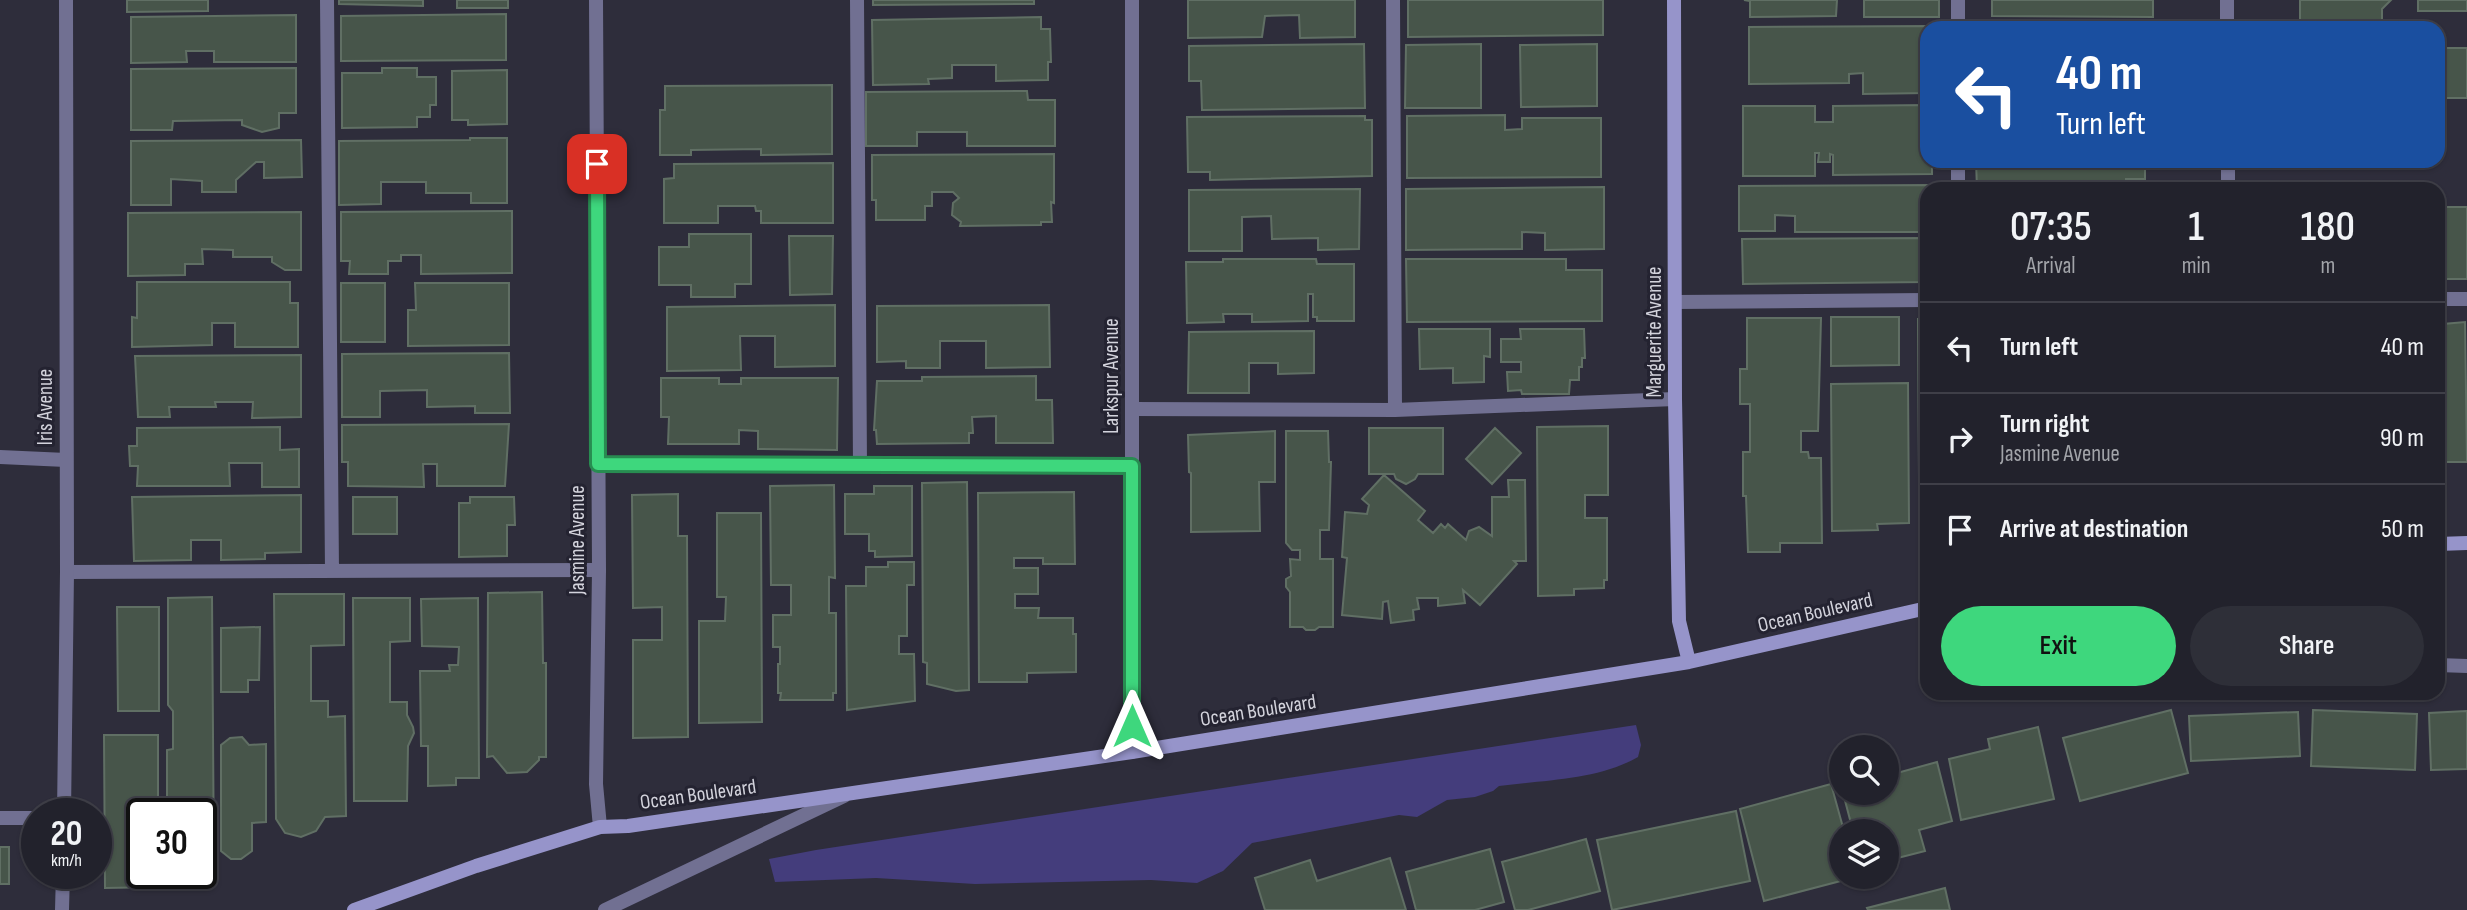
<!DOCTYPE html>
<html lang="en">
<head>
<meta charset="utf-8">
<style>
	:root { --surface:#22222c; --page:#2e2f38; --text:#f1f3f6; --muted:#a2a4a9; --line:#3f3f48; --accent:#3ed77d }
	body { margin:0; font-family:"Sofia Sans Condensed",sans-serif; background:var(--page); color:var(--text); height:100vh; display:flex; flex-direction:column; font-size:26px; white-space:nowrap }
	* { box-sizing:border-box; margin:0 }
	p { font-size:23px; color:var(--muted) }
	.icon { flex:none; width:38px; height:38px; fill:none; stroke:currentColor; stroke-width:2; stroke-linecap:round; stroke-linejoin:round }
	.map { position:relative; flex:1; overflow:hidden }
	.panel { position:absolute; left:1920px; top:182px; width:525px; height:518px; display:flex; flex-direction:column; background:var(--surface); border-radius:21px; box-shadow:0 2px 5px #0004,0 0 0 2px var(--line) }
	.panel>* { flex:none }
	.banner { position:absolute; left:1920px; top:21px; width:525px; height:147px; border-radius:21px; box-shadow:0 2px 5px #0004,0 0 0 2px var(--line); background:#1a4fa0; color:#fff; overflow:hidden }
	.buttons { position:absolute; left:1829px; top:735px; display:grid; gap:14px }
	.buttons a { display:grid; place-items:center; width:70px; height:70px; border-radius:50%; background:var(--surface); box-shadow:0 2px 5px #0004,0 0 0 2px var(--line); font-size:35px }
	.speed { position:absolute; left:21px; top:798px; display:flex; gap:14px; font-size:35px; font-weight:700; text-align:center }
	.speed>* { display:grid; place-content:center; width:91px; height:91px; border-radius:50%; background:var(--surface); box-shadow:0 2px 5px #0004,0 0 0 2px var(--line); line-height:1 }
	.speed small { font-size:18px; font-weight:400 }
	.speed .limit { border:4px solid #111; border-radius:10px; background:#fff; color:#111 }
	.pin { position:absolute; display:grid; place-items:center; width:60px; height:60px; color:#fff; margin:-30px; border-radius:14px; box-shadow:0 4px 10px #0006 }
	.me { position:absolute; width:77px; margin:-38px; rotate:0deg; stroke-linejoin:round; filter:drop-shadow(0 0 5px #0008) }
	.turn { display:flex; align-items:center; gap:24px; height:147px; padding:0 21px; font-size:32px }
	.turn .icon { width:91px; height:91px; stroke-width:2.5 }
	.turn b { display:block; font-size:49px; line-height:60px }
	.eta { display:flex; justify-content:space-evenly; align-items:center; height:119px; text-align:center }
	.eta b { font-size:42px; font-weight:600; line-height:49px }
	.cta { display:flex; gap:14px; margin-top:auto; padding:14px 21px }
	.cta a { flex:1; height:80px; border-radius:42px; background:var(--accent); color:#111; font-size:28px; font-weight:600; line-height:80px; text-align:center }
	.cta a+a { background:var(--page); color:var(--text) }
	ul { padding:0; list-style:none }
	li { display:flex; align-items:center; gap:21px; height:91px; padding:0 21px; border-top:2px solid var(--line) }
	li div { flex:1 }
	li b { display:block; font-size:26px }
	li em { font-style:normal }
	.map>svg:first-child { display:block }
	.green { fill:#443d7c }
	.building { fill:#47554a; stroke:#606f64; stroke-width:2 }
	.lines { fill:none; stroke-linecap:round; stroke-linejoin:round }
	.lane { stroke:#717092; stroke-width:14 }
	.street { stroke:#717092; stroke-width:14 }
	.secondary { stroke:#9694ca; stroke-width:14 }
	.route-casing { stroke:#288c51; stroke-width:18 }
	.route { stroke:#3ed77d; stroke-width:12 }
	.labels { text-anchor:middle; stroke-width:6; stroke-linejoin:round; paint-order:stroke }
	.street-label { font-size:21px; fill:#d3d3dc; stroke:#242331 }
</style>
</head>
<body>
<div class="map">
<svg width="2467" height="910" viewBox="0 0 2467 910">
	<rect width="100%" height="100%" fill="#2e2d3b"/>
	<!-- green -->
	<path class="green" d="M1636,725L1641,745L1638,757C1598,780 1544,780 1499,786L1493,791L1475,797L1447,800L1417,817L1399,815L1252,843L1223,871L1197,883L1151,880L975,884L876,878L775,882L769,859L816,850Z"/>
	<!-- building -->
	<path class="building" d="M127,0H208V11L127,12Z
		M339,0H423V6L339,4Z
		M457,0H508V8H457Z
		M873,0H1034V4L873,5Z
		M1188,0H1355V37L1300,38L1299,15L1265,16L1262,37L1188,38Z
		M1408,0H1603V35L1408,37Z
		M1744,0H1837L1836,16L1750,17V1Z
		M1864,0H1939V17H1864Z
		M1992,0H2153V17L1992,16Z
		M2300,0H2391L2382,9V28H2300Z
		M2418,0H2467V11H2418Z
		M506,14V60L341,61V16Z
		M296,15V62H214V51H186L187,62L131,63V17Z
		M1041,17V29H1050L1051,62H1048V80L996,81V65H952V78L928,79L929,84L873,85L872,20Z
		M2131,25V28H1976V26Z
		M1934,26V28H1927V93L1863,94V73L1849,74V83L1749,84V27Z
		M1364,44L1365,108L1202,110L1201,81H1189V46Z
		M1481,44V108H1405L1406,45Z
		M1597,44V106L1521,107L1520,45Z
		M2438,48H2467V98H2442V122H2438Z
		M296,68V113H279V128L262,132L242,125V120L173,121L172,130H131V69Z
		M382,68H417V77H436V105H430V117H417V127L342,128V73H382Z
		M507,70V124L468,125V120H452V71Z
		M832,85V154L761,155V149L691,150V155H660V110H665V86Z
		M1027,91L1028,100H1055V146H967V132H917V146H866V92Z
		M1927,105V161H1932V174L1833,175V155L1830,154V162H1818L1819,153H1815V176H1743V106H1815V122H1833V106Z
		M1505,115V130L1522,129V118H1601V177L1407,178V116Z
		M1365,116V120H1372V176L1210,180V172H1188L1187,117Z
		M470,138H507V203H471V193H426V182H381V204L339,205V141L470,140Z
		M301,140L302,177L264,178V162H256L236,180V192H202V181L171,179V205H131V141Z
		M1054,154V203L1051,202L1052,222H1041V225L960,226L961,222L952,215L953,203L959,198L953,192H932V206H925V220H876V200H872V155Z
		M1976,161H2145V179H2126V189H2052V187L1977,189Z
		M833,163V223H761V211H756L755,206H718V223H664V179L674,178V164Z
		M1937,185L1936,189H1927V232H1795V216L1775,215V231H1739V186Z
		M1604,187V249L1545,250V233L1522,232V249L1406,250V189Z
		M1360,189L1359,249L1318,250V238L1272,239L1271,216L1242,217V251H1189V190Z
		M2438,207H2467V279H2438Z
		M512,211V273L421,274V255H401V261H388V274H349L350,261H341V212Z
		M301,212V270H285L272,262V257H233V250L202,249L203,264H185V275L128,276V213Z
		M689,234H751V284H735V297H691V285H659V247H689Z
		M789,236H833L832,294L790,295Z
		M1927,238V282L1743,284L1742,239Z
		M1223,259H1316L1317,264H1354V321H1317V317H1313V294H1308V321L1252,322V314H1223L1224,322L1187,323L1186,262H1223Z
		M1406,259H1566V270H1602V321L1407,322Z
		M137,282H290V303H298V347H235V323H212V345L132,347V317L137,318Z
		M341,283H385V342H341Z
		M415,283H509V345L408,346V310H416Z
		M835,305V366L775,367V336H740L741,370L667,371V307Z
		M1049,305L1050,367L986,368V341H940V368H906V361L877,362V306Z
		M1831,317H1899V365L1831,366Z
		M1747,318H1821L1818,431H1801V452H1808L1809,458H1821L1822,543H1780V552H1748L1746,496H1743V452H1750V404H1740V369H1747Z
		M1918,319H1927V480H1919Z
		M2465,322L2467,462H2446L2443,324Z
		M1419,329H1490V357L1484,356V382L1453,383V368L1420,369Z
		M1520,329H1584L1585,358H1582V367H1579V380H1570L1569,394H1522L1521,390L1508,391L1507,372H1521V362H1501V339H1521Z
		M1314,331V373L1278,374V363H1249V393H1188L1189,332Z
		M509,353L510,413H475V406L427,407V390L380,391V417H342V354Z
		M301,355V417L252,418L253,402H215L216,407H169L170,417H138L135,356Z
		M1036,376V400H1052L1053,443H996V416L972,417L973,433H969V443L877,444L876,430H874L877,381H922V377Z
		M661,378H719V384H741V378H838L837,450L758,449V431L739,430V444H668L669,417H661Z
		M1908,383L1909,523L1877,524L1878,530L1832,531L1831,384Z
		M509,424L505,486H437V464H423L424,487L348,486V462H342V425Z
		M1608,426V495H1585V518H1607V580H1604V588L1574,589V595L1538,596L1537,427Z
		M280,427V450L299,449V487H262V463H229L230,486H137L138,466H130L129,446H137V428Z
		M1369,428H1443V474H1418L1415,479L1406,484L1396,479L1394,474H1369Z
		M1495,428L1521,453L1492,484L1466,459Z
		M1275,431V482H1259L1260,531L1191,532V473L1189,472L1188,435Z
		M1286,431H1328L1329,462H1331L1329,530H1320V559H1333V627H1319L1315,630H1306L1303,627H1290V592L1286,587V579L1291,576L1290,559L1300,560V550H1292L1286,543Z
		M1384,475L1425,511L1418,520L1433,533L1441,524L1445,528L1448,524L1466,540L1469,531L1479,527L1492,536V497H1509L1508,480H1525L1526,561H1514L1517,564L1480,605L1463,590L1465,603L1438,606V598H1417L1419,609L1413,610L1414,620L1391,623L1388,601L1383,602L1382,619L1342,615L1347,558L1342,557L1345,512L1367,514L1369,505L1362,499Z
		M967,482L969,690L956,691L927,684V663L923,662L922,483Z
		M834,485L835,578L829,577V613H836V693H833V700H780L781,693H778V664H780V647H773V615H791V585H771L770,486Z
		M874,486H912V556L875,557V551H869V534H845V494H874Z
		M1074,492L1075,564H1043V558H1014V568H1038V594H1015V608H1039L1038,618H1073V634H1076V672L1027,673V682H979L978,493Z
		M678,494V536H687L688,737L633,738V640H662V607L633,608L632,495Z
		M301,495V552L265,553V559L221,560V540H191V560L134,561L132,497Z
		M353,497H397V534H353Z
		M470,497H514L515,525H507V556L459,557V503H470Z
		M717,513H761L762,722L699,723V621H725L726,597H717Z
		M888,562H914V585H907V636H899V654H914L915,701L847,710L846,586H866V567H888Z
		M542,592L543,663H546V757H539V760L527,772L507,773L493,756L487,757L488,593Z
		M274,594H344V645L311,646V701H328V717L345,716L346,816L325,817L316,831L301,837L285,833L276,819Z
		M212,597L214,870H201V814H167V750L173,749V711L168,705V598Z
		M353,598H410V641L390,642V702H407V715L413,727L414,733L408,746L407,801H354Z
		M478,598L479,778H456V785L428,786V746H421L420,671H450L449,665H458L459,647L422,646L421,599Z
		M117,607H159V711H118Z
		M260,627L259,680H248V692H221V628Z
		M2171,710L2188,773L2080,801L2063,738Z
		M2313,710L2417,714L2415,770L2311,766Z
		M2467,711V769L2431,770L2429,713Z
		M2298,712L2300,756L2191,761L2189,716Z
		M2038,727L2054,799L1961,820L1949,759L1990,749L1988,739Z
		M104,735H158V814H142V873H159V887L105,888Z
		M242,737L249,745L266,744V822L252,823V851L241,859H231L221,851V745L230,738Z
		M1937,762L1952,821L1919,830L1925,851L1886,861V831H1853L1843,793H1886V776Z
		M1831,784L1844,831H1841V877H1856L1764,901L1740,809Z
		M1736,811L1750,881L1612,910L1597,840Z
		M1586,839L1600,891L1528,910H1515L1502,862Z
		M0,847H9V884H0Z
		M1490,849L1504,902L1475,910H1416L1406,872Z
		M1390,858L1406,910H1265L1255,878L1310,860L1317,881Z
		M1945,888L1950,910H1868L1867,908Z"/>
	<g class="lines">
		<!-- lane -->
		<path class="lane" d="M327,0L332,571
			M857,0L860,466
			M1393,0L1395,410
			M1958,0V28
			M1958,161V189
			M2438,299H2467
			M1676,302L1927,300
			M1132,409L1395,410L1675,399
			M598,464L1132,466
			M67,572L599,570
			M2438,665L2467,666"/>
		<!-- street -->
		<path class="street" d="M596,0L599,570L596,784L600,827
			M1132,0V752
			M2227,0V28
			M2228,161V189
			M0,457L66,460
			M64,814L67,572L66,0
			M0,818H37
			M62,910L63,873
			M605,910L844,796"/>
		<!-- secondary -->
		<path class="secondary" d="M1674,0L1675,399L1679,621L1689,662
			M2438,544L2467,543
			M354,910L476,866L600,827L628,826L1132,752L1689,662L1927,608"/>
	</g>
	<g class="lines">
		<defs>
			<path id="route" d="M597,164L598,464L1132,466V726"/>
		</defs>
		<!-- route casing -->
		<use href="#route" class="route-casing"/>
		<!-- route -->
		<use href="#route" class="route"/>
	</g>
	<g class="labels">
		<!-- street labels -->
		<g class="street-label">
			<text transform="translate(1654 332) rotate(-90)" y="7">Marguerite Avenue</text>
			<text transform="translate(1111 376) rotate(-90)" y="7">Larkspur Avenue</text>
			<text transform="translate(45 407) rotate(-90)" y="7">Iris Avenue</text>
			<text transform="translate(577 540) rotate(-90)" y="7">Jasmine Avenue</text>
			<text transform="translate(1815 612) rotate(-13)" y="7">Ocean Boulevard</text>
			<text transform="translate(1258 710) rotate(-9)" y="7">Ocean Boulevard</text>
			<text transform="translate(698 794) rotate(-8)" y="7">Ocean Boulevard</text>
		</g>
	</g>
</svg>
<div class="buttons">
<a><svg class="icon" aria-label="search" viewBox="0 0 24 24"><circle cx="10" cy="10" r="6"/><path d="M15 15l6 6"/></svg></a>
<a><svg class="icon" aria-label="layers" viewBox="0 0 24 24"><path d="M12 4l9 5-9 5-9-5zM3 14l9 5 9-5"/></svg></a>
</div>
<div class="speed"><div>20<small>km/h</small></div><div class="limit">30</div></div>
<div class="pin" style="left:597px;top:164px;background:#d93025"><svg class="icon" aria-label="arrive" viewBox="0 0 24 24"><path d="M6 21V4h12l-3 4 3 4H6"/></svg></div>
<svg class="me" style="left:1132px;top:726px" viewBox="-20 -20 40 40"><path d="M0-17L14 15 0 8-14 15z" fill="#3ed77d" stroke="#fff" stroke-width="4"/></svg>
<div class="banner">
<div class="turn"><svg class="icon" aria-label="left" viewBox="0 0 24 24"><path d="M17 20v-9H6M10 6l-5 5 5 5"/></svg><div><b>40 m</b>Turn left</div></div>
</div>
<section class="panel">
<div class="eta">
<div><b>07:35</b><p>Arrival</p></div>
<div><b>1</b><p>min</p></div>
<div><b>180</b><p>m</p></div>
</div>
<ul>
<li><svg class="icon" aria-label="left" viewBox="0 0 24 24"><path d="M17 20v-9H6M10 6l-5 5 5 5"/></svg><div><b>Turn left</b></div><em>40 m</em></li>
<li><svg class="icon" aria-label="right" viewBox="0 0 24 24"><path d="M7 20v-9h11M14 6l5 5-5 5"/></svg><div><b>Turn right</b><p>Jasmine Avenue</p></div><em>90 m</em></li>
<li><svg class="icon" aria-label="arrive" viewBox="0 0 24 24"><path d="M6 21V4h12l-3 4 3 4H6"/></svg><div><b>Arrive at destination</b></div><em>50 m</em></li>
</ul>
<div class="cta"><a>Exit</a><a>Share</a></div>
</section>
</div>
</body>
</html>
